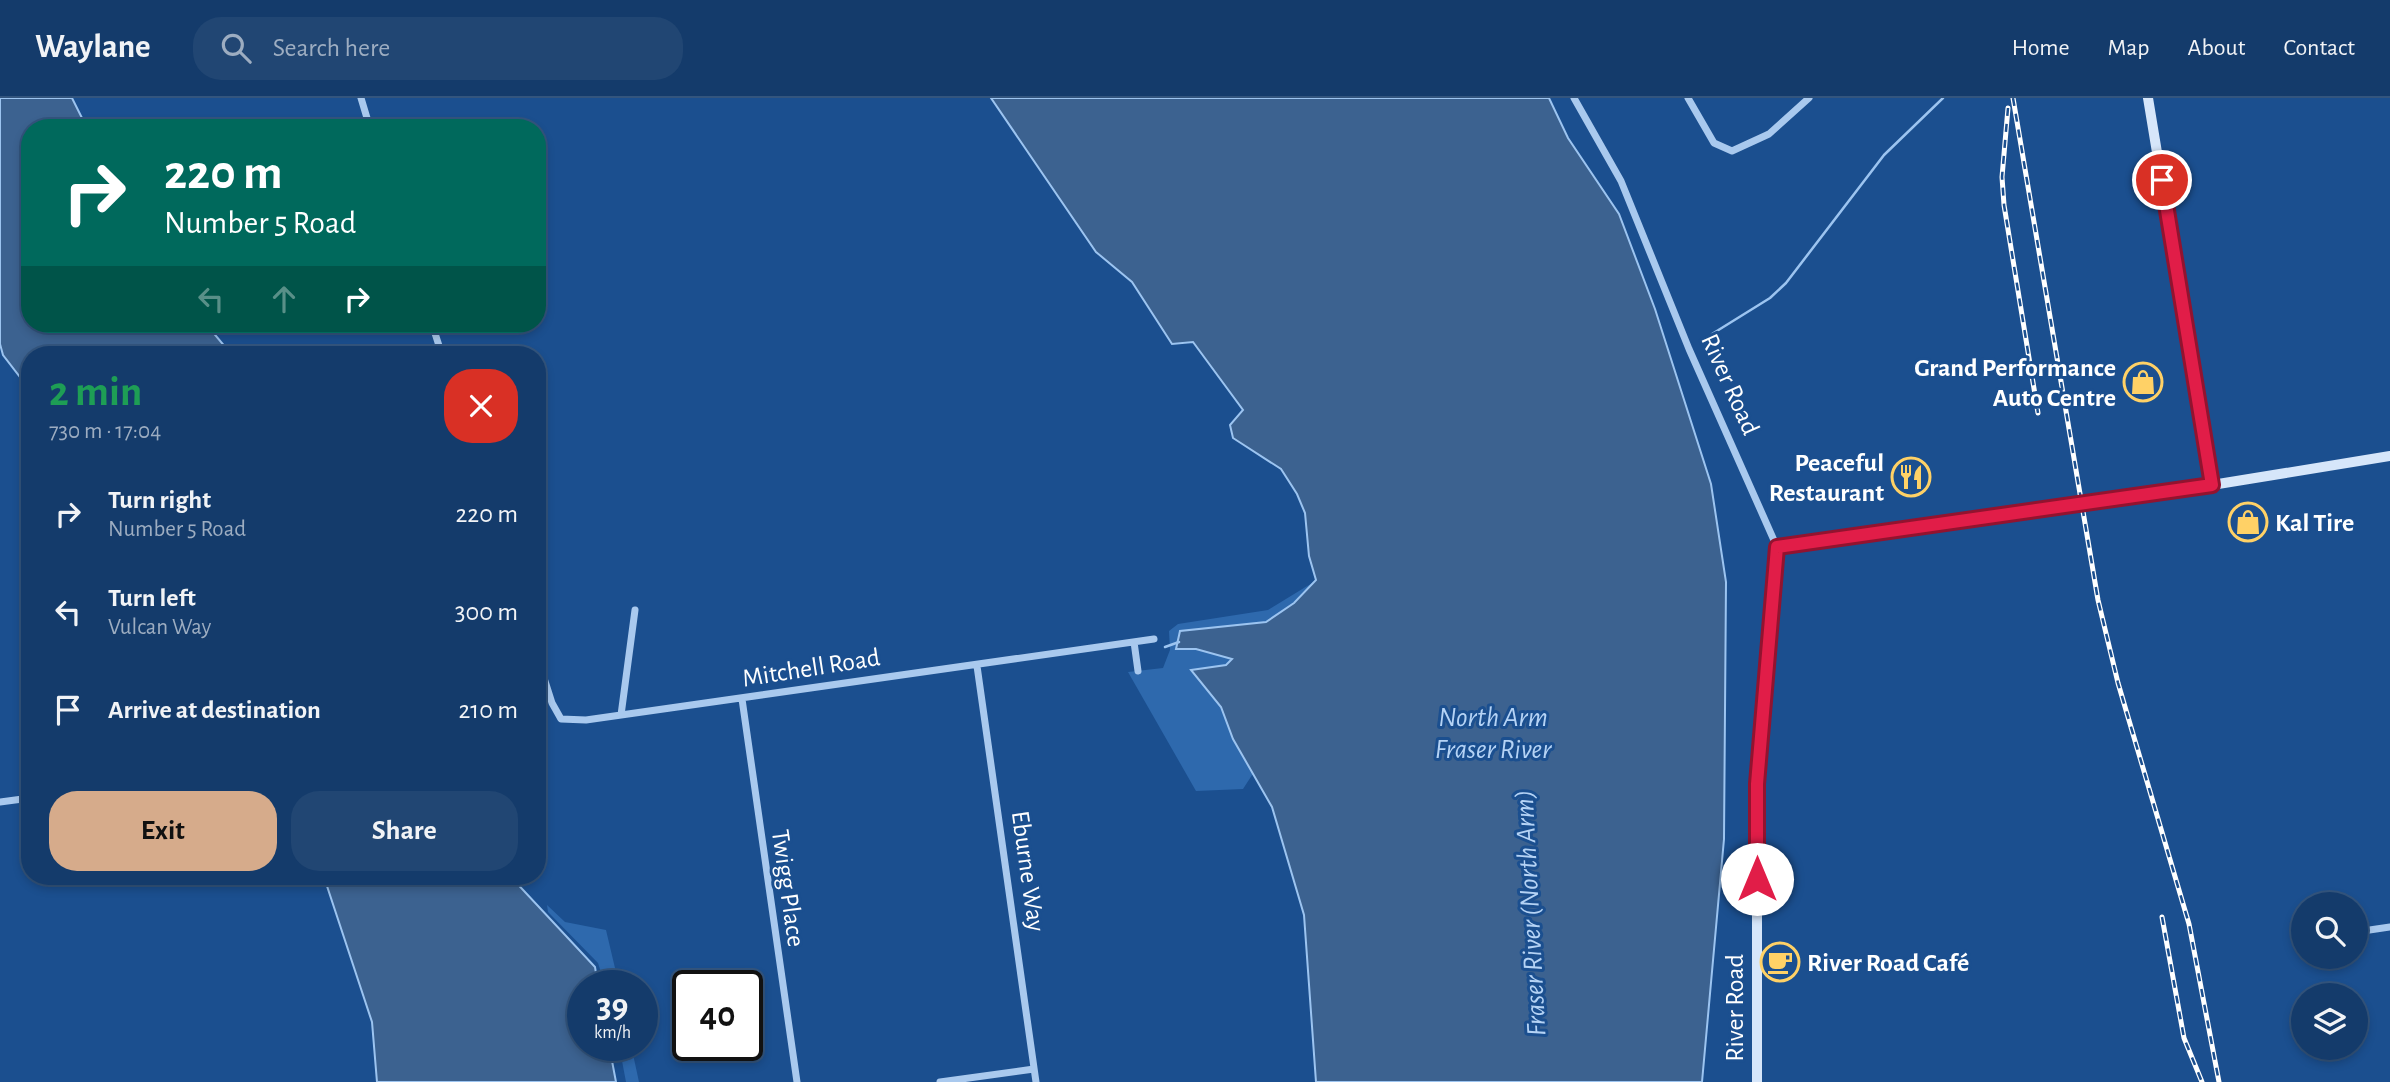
<!DOCTYPE html>
<html lang="en">
<head>
<meta charset="utf-8">
<style>
	:root { --surface:#143b6b; --page:#214673; --text:#f1f3f6; --muted:#9dadc1; --line:#33557e; --accent:#d6ab8b }
	body { margin:0; font-family:"Alegreya Sans",sans-serif; background:var(--page); color:var(--text); height:100vh; display:flex; flex-direction:column; font-size:26px; white-space:nowrap }
	* { box-sizing:border-box; margin:0 }
	p { font-size:23px; color:var(--muted) }
	.icon { flex:none; width:38px; height:38px; fill:none; stroke:currentColor; stroke-width:2; stroke-linecap:round; stroke-linejoin:round }
	.map { position:relative; flex:1; overflow:hidden }
	.side { position:absolute; left:21px; top:248px; width:525px; height:539px; display:flex; flex-direction:column; background:var(--surface); border-radius:28px; box-shadow:0 4px 10px #0003,0 0 0 2px var(--line) }
	.side>* { flex:none }
	.top-card { position:absolute; left:21px; top:21px; width:525px; height:214px; border-radius:28px; box-shadow:0 4px 10px #0003,0 0 0 2px var(--line); background:#00695c; color:#fff; overflow:hidden }
	.tools { position:absolute; left:2291px; top:794px; display:grid; gap:14px }
	.tools a { display:grid; place-items:center; width:77px; height:77px; border-radius:50%; background:var(--surface); box-shadow:0 4px 10px #0003,0 0 0 2px var(--line); font-size:35px }
	.speed { position:absolute; left:567px; top:872px; display:flex; gap:14px; font-size:35px; font-weight:700; text-align:center }
	.speed>* { display:grid; place-content:center; width:91px; height:91px; border-radius:50%; background:var(--surface); box-shadow:0 4px 10px #0003,0 0 0 2px var(--line); line-height:1 }
	.speed small { font-size:18px; font-weight:400 }
	.speed .limit { border:4px solid #111; border-radius:10px; background:#fff; color:#111 }
	.pin { position:absolute; display:grid; place-items:center; width:60px; height:60px; color:#fff; margin:-30px; border:4px solid #fff; border-radius:50%; box-shadow:0 2px 7px #0007 }
	.me { position:absolute; width:77px; margin:-38px; rotate:0deg; stroke-linejoin:round; filter:drop-shadow(0 0 5px #0008) }
	.turn { display:flex; align-items:center; gap:24px; height:147px; padding:0 28px; font-size:32px }
	.turn .icon { width:91px; height:91px; stroke-width:2.5 }
	.turn b { display:block; font-size:49px; line-height:60px }
	.lanes { display:flex; align-items:center; height:66px; padding:0 28px; background:#0003; justify-content:center; gap:35px; direction:ltr }
	.lanes .off { opacity:.35 }
	.round { display:grid; place-items:center; flex:none; width:74px; height:74px; border-radius:28px; background:var(--page) }
	.head { display:flex; align-items:center; justify-content:space-between; height:119px; padding:0 28px }
	h1 { font-size:42px; font-weight:600; line-height:52px; color:#1e9e55 }
	.cta { display:flex; gap:14px; margin-top:auto; padding:14px 28px }
	.cta a { flex:1; height:80px; border-radius:28px; background:var(--accent); color:#111; font-size:28px; font-weight:600; line-height:80px; text-align:center }
	.cta a+a { background:var(--page); color:var(--text) }
	ul { padding:0; list-style:none }
	li { display:flex; align-items:center; gap:21px; height:98px; padding:0 28px }
	li div { flex:1 }
	li b { display:block; font-size:26px }
	li em { font-style:normal }
	header { display:flex; align-items:center; gap:42px; box-sizing:border-box; height:98px; padding:0 35px; background:var(--surface); border-bottom:2px solid var(--line) }
	header strong { font-size:33px }
	nav { display:flex; gap:38px; margin-inline-start:auto; font-size:24px }
	.search { width:490px; height:63px; background:var(--page); display:flex; align-items:center; gap:18px; box-sizing:border-box; padding:0 24px; border-radius:28px; color:var(--muted); font-size:26px }
	.map>svg:first-child { display:block }
	.green { fill:#2e69ad }
	.water { fill:#3c6290; stroke:#9cc4f0; stroke-width:2 }
	.lines { fill:none; stroke-linecap:round; stroke-linejoin:round }
	.stream { stroke:#9cc4f0; stroke-width:2.5 }
	.street { stroke:#a9c9ee; stroke-width:7 }
	.secondary { stroke:#d6e6fa; stroke-width:10 }
	.rail-casing { stroke:#fff; stroke-width:5 }
	.rail { stroke:#1b4f8f; stroke-width:2.5; stroke-dasharray:8; stroke-linecap:butt }
	.route-casing { stroke:#92132f; stroke-width:18 }
	.route { stroke:#e11d48; stroke-width:12 }
	.labels { text-anchor:middle; stroke-width:6; stroke-linejoin:round; paint-order:stroke }
	.poi-label { font-size:26px; font-weight:bold; fill:#fff; stroke:#1b4f8f; text-anchor:end }
	.street-label { font-size:26px; fill:#fff; stroke:#1b4f8f }
	.water-label { font-size:28px; font-style:italic; fill:#b5d3f5; stroke:#1b4f8f }
</style>
</head>
<body>
<header>
<strong>Waylane</strong>
<div class="search"><svg class="icon" aria-label="search" viewBox="0 0 24 24"><circle cx="10" cy="10" r="6"/><path d="M15 15l6 6"/></svg>Search here</div>
<nav><a>Home</a><a>Map</a><a>About</a><a>Contact</a></nav>
</header>
<div class="map">
<svg width="2390" height="984" viewBox="0 0 2390 984">
	<rect width="100%" height="100%" fill="#1b4f8f"/>
	<!-- green -->
	<path class="green" d="M1317,482L1316,984L1304,817L1272,709L1254,674L1243,691L1196,693L1128,574L1163,570L1170,552L1169,533L1178,526L1268,512Z
		M547,807L565,824L606,832L619,887H605L598,865L548,814Z
		M619,947H631L639,984H626Z"/>
	<!-- water -->
	<path class="water" d="M0,0H72L87,30H30V226H206L232,257H30V292L3,257L0,246Z
		M991,0H1549L1568,40L1619,116L1655,211L1711,386L1726,484L1724,741L1702,984H1316L1304,817L1272,709L1233,641L1221,609L1191,572L1226,567L1232,561L1196,551H1176L1180,533L1266,524L1294,505L1316,482L1309,458L1305,415L1297,396L1281,371L1233,340L1230,327L1243,312L1193,244L1172,246L1132,184L1096,154Z
		M324,779H511L595,869L598,887H583V947H609L616,984H377L372,924Z"/>
	<g class="lines">
		<!-- stream -->
		<path class="stream" d="M1712,236L1770,200L1786,185L1884,57L1943,0
			M1165,549L1179,544"/>
		<!-- street -->
		<path class="street" d="M361,0L370,30
			M1574,0L1621,83L1689,251L1777,449
			M1688,0L1714,45L1732,53L1769,36L1809,0
			M432,226L442,257
			M1134,544L1138,573
			M537,558L552,605L561,621L586,622L1154,541
			M977,568L1036,984
			M742,601L797,984
			M621,617L635,512
			M0,704L30,700
			M2356,834L2390,829
			M2297,844L2303,843
			M940,984L1034,971"/>
		<!-- secondary -->
		<path class="secondary" d="M2148,0L2212,387
			M1757,984V686L1777,449L2212,387L2390,358"/>
		<defs>
			<path id="rail" d="M2013,0L2098,502L2118,585L2189,826L2219,984
				M2008,10L2002,79L2004,107L2038,315
				M2162,819L2184,940L2202,984"/>
		</defs>
		<!-- rail casing -->
		<use href="#rail" class="rail-casing"/>
		<!-- rail -->
		<use href="#rail" class="rail"/>
	</g>
	<g class="lines">
		<defs>
			<path id="route" d="M1757,781V686L1777,449L2212,387L2162,82"/>
		</defs>
		<!-- route casing -->
		<use href="#route" class="route-casing"/>
		<!-- route -->
		<use href="#route" class="route"/>
	</g>
	<!-- icons -->
	<defs>
		<symbol id="shop-ring" viewBox="-11 -11 22 22"><circle r="9.5" fill="#1b4f8f" stroke="#ffd166" stroke-width="1.5"/><path d="M-5-2.5h2.3a2.7 3.5 0 0 1 5.4 0H5L5.5 6h-11ZM-1.5-2.5h3a1.5 2.3 0 0 0-3 0Z" fill="#ffd166"/></symbol>
		<symbol id="restaurant-ring" viewBox="-11 -11 22 22"><circle r="9.5" fill="#1b4f8f" stroke="#ffd166" stroke-width="1.5"/><path d="M-5-6h1v4h1v-4h1v4h1v-4h1v5L-1.5 .5V6h-2V.5L-5-1ZM5-6V6H3V1.5H1.5Q1.5-4 5-6Z" fill="#ffd166"/></symbol>
		<symbol id="cafe-ring" viewBox="-11 -11 22 22"><circle r="9.5" fill="#1b4f8f" stroke="#ffd166" stroke-width="1.5"/><path d="M-5.5-4.5H6V0H3Q3 3.5 0 3.5H-2.5Q-5.5 3.5-5.5 0ZM3-3.2v2h1.7v-2ZM-6 4.5H4V6H-6Z" fill="#ffd166"/></symbol>
	</defs>
	<g fill-rule="evenodd">
		<use href="#shop-ring" x="2121" y="262" width="44" height="44"/>
		<use href="#restaurant-ring" x="1889" y="357" width="44" height="44"/>
		<use href="#shop-ring" x="2226" y="402" width="44" height="44"/>
		<use href="#cafe-ring" x="1758" y="842" width="44" height="44"/>
	</g>
	<g class="labels">
		<!-- poi labels -->
		<g class="poi-label">
			<text x="2116" y="278">Grand Performance<tspan x="2116" dy="30">Auto Centre</tspan></text>
			<text x="1884" y="373">Peaceful<tspan x="1884" dy="30">Restaurant</tspan></text>
			<text x="2275" y="433" text-anchor="start">Kal Tire</text>
			<text x="1807" y="873" text-anchor="start">River Road Café</text>
		</g>
		<!-- street labels -->
		<g class="street-label">
			<text transform="translate(1731 286) rotate(66)" y="9">River Road</text>
			<text transform="translate(811 569) rotate(-9)" y="9">Mitchell Road</text>
			<text transform="translate(1029 773) rotate(82)" y="9">Eburne Way</text>
			<text transform="translate(789 790) rotate(82)" y="9">Twigg Place</text>
			<text transform="translate(1734 910) rotate(-90)" y="9">River Road</text>
		</g>
		<!-- water labels -->
		<g class="water-label">
			<text x="1493" y="628">North Arm<tspan x="1493" dy="32">Fraser River</tspan></text>
			<text transform="translate(1529 815) rotate(-93)" y="10">Fraser River (North Arm)</text>
		</g>
	</g>
</svg>
<div class="tools">
<a><svg class="icon" aria-label="search" viewBox="0 0 24 24"><circle cx="10" cy="10" r="6"/><path d="M15 15l6 6"/></svg></a>
<a><svg class="icon" aria-label="layers" viewBox="0 0 24 24"><path d="M12 4l9 5-9 5-9-5zM3 14l9 5 9-5"/></svg></a>
</div>
<div class="speed"><div>39<small>km/h</small></div><div class="limit">40</div></div>
<div class="pin" style="left:2162px;top:82px;background:#d93025"><svg class="icon" aria-label="arrive" viewBox="0 0 24 24"><path d="M6 21V4h12l-3 4 3 4H6"/></svg></div>
<svg class="me" style="left:1757px;top:781px" viewBox="-20 -20 40 40"><circle r="19" fill="#fff"/><path d="M0-13L10 11 0 6-10 11z" fill="#e11d48"/></svg>
<div class="top-card">
<div class="turn"><svg class="icon" aria-label="right" viewBox="0 0 24 24"><path d="M7 20v-9h11M14 6l5 5-5 5"/></svg><div><b>220 m</b>Number 5 Road</div></div>
<div class="lanes"><svg class="icon off" aria-label="left" viewBox="0 0 24 24"><path d="M17 20v-9H6M10 6l-5 5 5 5"/></svg><svg class="icon off" aria-label="ahead" viewBox="0 0 24 24"><path d="M12 20V5M6 11l6-6 6 6"/></svg><svg class="icon" aria-label="right" viewBox="0 0 24 24"><path d="M7 20v-9h11M14 6l5 5-5 5"/></svg></div>
</div>
<section class="side">
<div class="head"><div><h1>2 min</h1><p>730 m · 17:04</p></div><a class="round" style="background:#d93025;color:#fff"><svg class="icon" aria-label="close" viewBox="0 0 24 24"><path d="M6 6l12 12M18 6L6 18"/></svg></a></div>
<ul>
<li><svg class="icon" aria-label="right" viewBox="0 0 24 24"><path d="M7 20v-9h11M14 6l5 5-5 5"/></svg><div><b>Turn right</b><p>Number 5 Road</p></div><em>220 m</em></li>
<li><svg class="icon" aria-label="left" viewBox="0 0 24 24"><path d="M17 20v-9H6M10 6l-5 5 5 5"/></svg><div><b>Turn left</b><p>Vulcan Way</p></div><em>300 m</em></li>
<li><svg class="icon" aria-label="arrive" viewBox="0 0 24 24"><path d="M6 21V4h12l-3 4 3 4H6"/></svg><div><b>Arrive at destination</b></div><em>210 m</em></li>
</ul>
<div class="cta"><a>Exit</a><a>Share</a></div>
</section>
</div>
</body>
</html>
